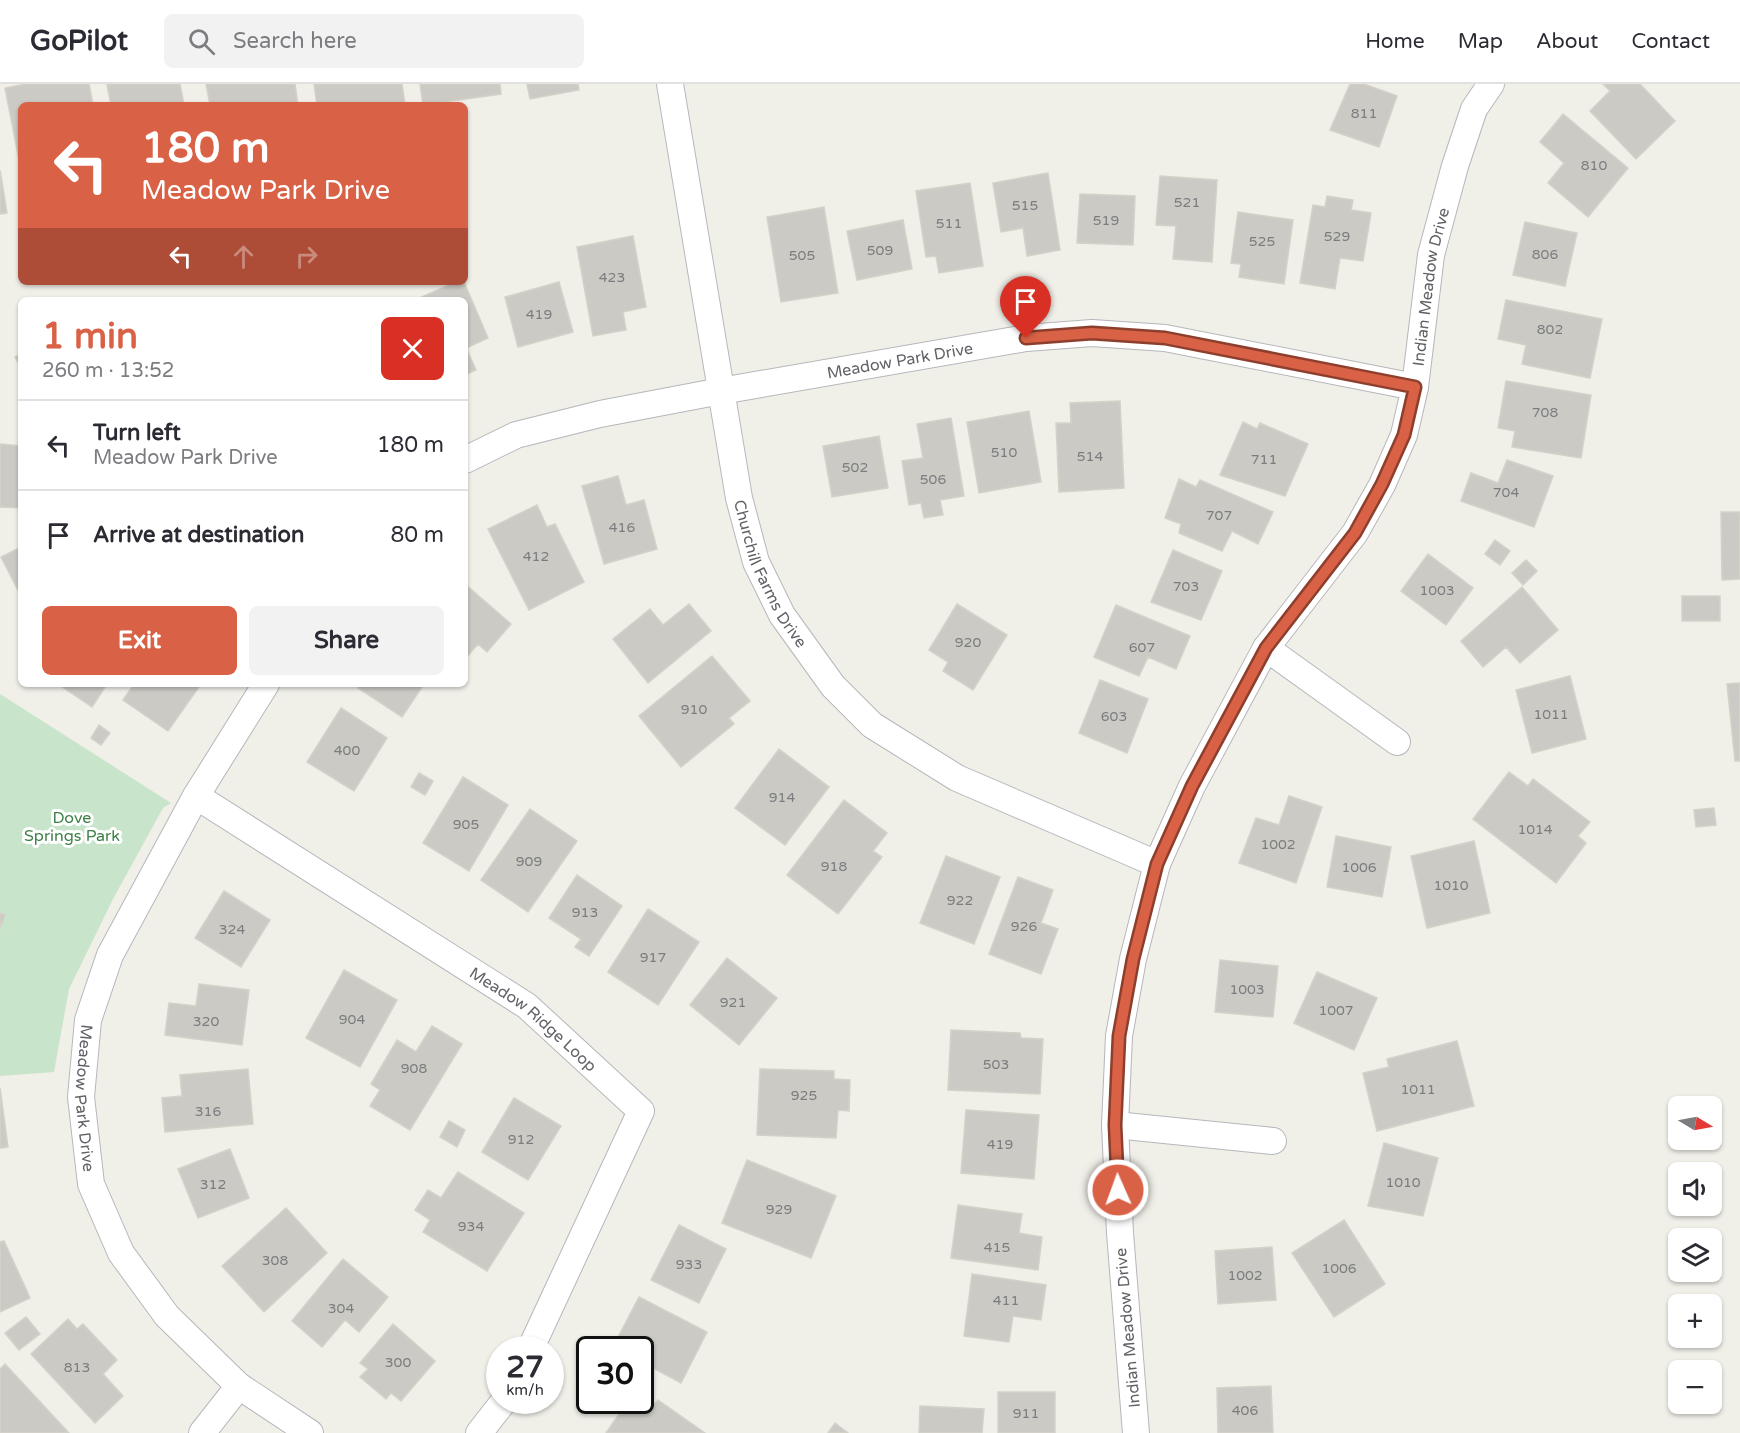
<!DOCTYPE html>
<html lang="en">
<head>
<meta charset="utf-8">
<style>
	:root { --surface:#fff; --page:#f2f2f3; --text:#2b2b33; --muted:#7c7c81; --line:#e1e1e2; --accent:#d96145 }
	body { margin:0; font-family:"Varela Round",sans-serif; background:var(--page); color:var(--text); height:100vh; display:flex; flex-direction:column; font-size:22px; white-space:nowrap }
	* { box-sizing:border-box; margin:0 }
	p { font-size:20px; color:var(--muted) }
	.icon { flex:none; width:33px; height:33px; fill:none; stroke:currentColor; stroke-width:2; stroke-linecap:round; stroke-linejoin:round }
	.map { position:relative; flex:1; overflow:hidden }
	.side { position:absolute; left:18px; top:213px; width:450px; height:390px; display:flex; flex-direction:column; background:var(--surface); border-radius:9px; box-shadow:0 2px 4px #0004 }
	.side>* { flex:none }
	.guide { position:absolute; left:18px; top:18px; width:450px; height:183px; border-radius:9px; box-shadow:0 2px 4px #0004; background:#d96145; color:#fff; overflow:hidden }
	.needle { width:39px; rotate:100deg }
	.tools { position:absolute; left:1668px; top:1012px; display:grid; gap:12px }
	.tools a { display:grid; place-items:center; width:54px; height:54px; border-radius:9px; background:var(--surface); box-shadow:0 2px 4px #0004; font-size:30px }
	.speed { position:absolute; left:486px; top:1252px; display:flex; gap:12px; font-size:30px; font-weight:700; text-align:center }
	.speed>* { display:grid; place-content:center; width:78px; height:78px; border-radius:50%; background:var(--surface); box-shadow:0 2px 4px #0004; line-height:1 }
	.speed small { font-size:15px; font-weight:400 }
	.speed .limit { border:3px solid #111; border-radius:9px; background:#fff; color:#111 }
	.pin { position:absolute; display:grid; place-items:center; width:51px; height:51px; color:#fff; margin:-62px -26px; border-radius:50% 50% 50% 0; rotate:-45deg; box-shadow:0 0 6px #0007 }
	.pin .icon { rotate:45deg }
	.me { position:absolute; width:66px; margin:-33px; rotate:358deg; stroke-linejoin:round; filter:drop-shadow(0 0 4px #0008) }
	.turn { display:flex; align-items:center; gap:21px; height:126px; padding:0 24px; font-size:27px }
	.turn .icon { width:78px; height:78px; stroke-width:2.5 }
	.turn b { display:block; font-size:42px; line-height:51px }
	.lanes { display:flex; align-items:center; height:57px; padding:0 24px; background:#0003; justify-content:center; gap:30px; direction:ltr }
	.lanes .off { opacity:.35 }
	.round { display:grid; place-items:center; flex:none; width:63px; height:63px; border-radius:9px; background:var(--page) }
	.overview { display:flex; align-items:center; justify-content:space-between; height:102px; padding:0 24px }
	h1 { font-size:36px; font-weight:700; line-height:45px; color:var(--accent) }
	.primary-button { display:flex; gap:12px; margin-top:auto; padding:12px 24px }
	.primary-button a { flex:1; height:69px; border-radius:9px; background:var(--accent); color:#fff; font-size:24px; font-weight:700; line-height:69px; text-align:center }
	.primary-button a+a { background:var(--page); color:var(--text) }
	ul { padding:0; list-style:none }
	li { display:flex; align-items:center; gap:18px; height:90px; padding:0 24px; border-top:2px solid var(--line) }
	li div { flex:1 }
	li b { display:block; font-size:22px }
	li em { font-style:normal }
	header { display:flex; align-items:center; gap:36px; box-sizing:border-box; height:84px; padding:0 30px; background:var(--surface); border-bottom:2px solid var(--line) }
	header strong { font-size:28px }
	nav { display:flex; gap:33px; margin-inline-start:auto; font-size:21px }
	.search { width:420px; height:54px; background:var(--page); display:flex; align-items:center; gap:15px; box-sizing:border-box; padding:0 21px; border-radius:9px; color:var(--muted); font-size:22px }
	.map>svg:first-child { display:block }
	.green { fill:#c8e5cb }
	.building { fill:#cccac5; stroke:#d4d2c7; stroke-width:1.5 }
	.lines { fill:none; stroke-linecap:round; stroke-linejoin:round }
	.minor-casing { stroke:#b5b7bb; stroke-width:28 }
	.minor { stroke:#fff; stroke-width:26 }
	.route-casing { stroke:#8d3f2d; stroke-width:15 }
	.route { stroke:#d96145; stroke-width:10 }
	.labels { text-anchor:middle; stroke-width:6; stroke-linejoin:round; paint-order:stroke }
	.number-label { font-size:14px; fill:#7b7c7e }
	.street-label { font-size:16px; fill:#606267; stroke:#fff }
	.park-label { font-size:16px; fill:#3e8048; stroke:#fff }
</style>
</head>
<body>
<header>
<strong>GoPilot</strong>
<div class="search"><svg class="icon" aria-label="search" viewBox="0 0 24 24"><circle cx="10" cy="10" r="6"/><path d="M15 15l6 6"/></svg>Search here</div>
<nav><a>Home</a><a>Map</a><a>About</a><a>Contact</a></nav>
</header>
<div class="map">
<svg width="1740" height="1349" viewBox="0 0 1740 1349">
	<rect width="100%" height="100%" fill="#f0efe8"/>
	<!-- green -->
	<path class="green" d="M0,610L171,719L163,724L113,815L69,905L54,988L0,992Z"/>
	<!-- building -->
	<path class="building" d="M26,0H89L93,21H21V86L5,4Z
		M114,0H180L184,21H111L107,1Z
		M206,0H295L298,21H210Z
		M314,0H402L405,21H317Z
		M420,0H500L501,10L423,21Z
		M527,0H578L579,6L530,15Z
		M1350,0H1364L1397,12L1379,63L1330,46Z
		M1603,0H1640L1675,37L1636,75L1590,27L1610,7Z
		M1563,30L1628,84L1588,133L1548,99L1564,79L1540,58Z
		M0,86L7,129L0,130Z
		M1048,89L1060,166L1027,172L1023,144L1001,148L993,99Z
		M1160,92L1217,96L1212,178L1173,175L1176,142L1156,141Z
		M970,99L983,182L939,189L936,172L926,173L916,107Z
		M1080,110L1135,112L1133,161L1077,159Z
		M1327,112L1353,116L1351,126L1371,129L1363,177L1340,174L1335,205L1300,199L1313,121L1325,123Z
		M824,123L838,209L781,218L767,133Z
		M1238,128L1293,136L1284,200L1239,193L1241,180L1231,179Z
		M903,136L912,185L857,196L847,147Z
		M1525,138L1577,149L1565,202L1513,191Z
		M633,152L646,223L623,228L626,246L593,252L577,163Z
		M456,198H464L488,254L466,264L476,286L465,291V216H415Z
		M559,198L573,248L518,263L505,213Z
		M1506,216L1602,235L1590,294L1522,280L1526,261L1498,255Z
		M21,270V283L15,273Z
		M1506,297L1591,311L1581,374L1512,363L1515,347L1498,344Z
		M1120,317L1124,404L1059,408L1056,339H1071L1070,319Z
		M1029,327L1041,398L979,409L967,338Z
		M951,334L964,412L940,416L943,431L924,434L921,419L909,421L902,377L923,374L917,340Z
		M1243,338L1257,345L1260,339L1308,360L1285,412L1220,391Z
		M879,352L888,404L832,413L823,362Z
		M0,360L21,362V424L0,423Z
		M1507,376L1553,392L1534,443L1461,417L1471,389L1498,399Z
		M618,392L626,421L644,416L657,465L604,480L582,402Z
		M1179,395L1196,403L1200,396L1273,428L1258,460L1232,447L1222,467L1179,449L1181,440L1165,434Z
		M537,421L547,443L555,440L584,498L529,526L488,445Z
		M1721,428H1740V495L1722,496Z
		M1495,456L1510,467L1500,481L1485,470Z
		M21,463V512L1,473Z
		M1173,466L1222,487L1201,536L1151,518Z
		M1428,470L1473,504L1446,541L1401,507Z
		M1526,476L1537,487L1523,501L1512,489Z
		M465,500L511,540L487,568L478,560L465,575Z
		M1522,503L1558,546L1520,579L1506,563L1483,583L1461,557Z
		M1682,512H1720V537H1682Z
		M689,520L711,547L648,599L613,555L650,525L663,541Z
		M957,520L1007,551L973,606L943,587L948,578L929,566Z
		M1116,521L1190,552L1176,585L1148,573L1139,592L1094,573Z
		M712,572L750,617L729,634L734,640L681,683L639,632Z
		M1570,592L1586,655L1532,669L1516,606Z
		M1100,596L1148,615L1127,669L1079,649Z
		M1740,599V677H1735L1727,600Z
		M58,600H107L92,623Z
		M134,600H201L168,647L123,616Z
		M360,600H424L402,633L358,604Z
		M341,624L387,654L354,707L307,678Z
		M99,641L110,649L101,661L91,654Z
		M779,665L829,703L785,761L735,724Z
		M1509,688L1528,702L1533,695L1590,738L1578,752L1586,759L1556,799L1473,735Z
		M419,689L433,697L425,711L411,703Z
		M463,693L508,721L469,787L423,759Z
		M1289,712L1322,723L1296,799L1239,779L1256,734L1279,741Z
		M844,716L887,749L873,767L882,773L838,830L787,791Z
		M1714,724L1716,741L1696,743L1694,726Z
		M530,725L577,757L528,828L481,796Z
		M1336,752L1391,763L1382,813L1327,803Z
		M1474,757L1490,829L1427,844L1411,772Z
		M946,772L1000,793L974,860L920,839Z
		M577,791L622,822L589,872L575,863L581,855L549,834Z
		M1018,793L1053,806L1041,839L1058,845L1041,890L989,870Z
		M224,807L270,836L241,883L195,854Z
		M648,825L699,858L658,921L608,888Z
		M0,829L5,831L0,845Z
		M727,874L777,914L739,961L690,921Z
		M1220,876L1278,882L1273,933L1215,928Z
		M344,886L397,916L360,983L306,954Z
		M1317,888L1377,914L1354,966L1294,939Z
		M199,900L249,906L242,961L165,951L169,919L196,922Z
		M432,942L462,960L410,1046L370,1022L380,1006L371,1000L397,956L416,968Z
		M951,946L1020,949L1021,954L1043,955L1040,1010L948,1006Z
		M1457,957L1474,1022L1377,1047L1363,989L1389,983L1387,975Z
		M248,985L253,1040L165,1048L162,1014L182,1012L180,991Z
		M760,985L834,987V995L850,996L849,1027L838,1026L836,1054L757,1051Z
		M0,1004L8,1063L0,1064Z
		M514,1014L561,1042L528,1096L482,1068Z
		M966,1026L1039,1031L1034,1095L961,1089Z
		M449,1037L465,1046L457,1063L440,1053Z
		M1384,1059L1438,1074L1423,1132L1368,1122Z
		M230,1065L249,1114L198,1134L178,1085Z
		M747,1076L836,1112L811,1174L722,1139Z
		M458,1088L524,1129L487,1187L423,1148L430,1136L415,1126L428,1106L441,1114Z
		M958,1121L1022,1130L1019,1149L1042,1153L1038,1186L951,1174Z
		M286,1124L327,1169L264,1228L222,1182Z
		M1344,1136L1385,1200L1334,1233L1292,1169Z
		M679,1141L726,1165L699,1219L651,1196Z
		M4,1157L30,1214L0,1228V1158Z
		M1272,1163L1276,1216L1218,1220L1215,1167Z
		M343,1175L388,1213L359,1248L345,1236L322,1263L292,1237Z
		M972,1190L1046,1201L1041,1236L1013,1232L1009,1258L964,1252Z
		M639,1213L707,1248L681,1299L640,1277V1266H619L613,1263Z
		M26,1233L40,1250L19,1266L5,1249Z
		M68,1235L77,1245L83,1240L117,1276L103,1290L123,1312L95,1339L31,1270Z
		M393,1240L435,1277L401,1317L391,1309L386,1315L360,1293L368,1285L360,1279Z
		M5,1280L69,1349H0V1285Z
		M1271,1302L1273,1349H1218L1217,1304Z
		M998,1308H1055V1349H998Z
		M640,1314L653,1322L658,1316L705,1349H606L628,1317H640Z
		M920,1322L984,1325L982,1349H919Z
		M835,1339L848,1349H828Z"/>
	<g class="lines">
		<defs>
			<g id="minor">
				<path id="s1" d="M670,0L739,414L756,478L782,531L833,602L872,641L957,694L1157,780"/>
				<path id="s2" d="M465,376L516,351L600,330L721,307L1026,254L1092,249L1165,254L1415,303"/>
				<path d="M1266,564L1397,658"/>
				<path id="s3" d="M266,600L196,712L110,871L88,936L81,1013L91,1100L121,1169L167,1232L239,1302L310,1349"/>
				<path id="s4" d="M196,712L527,922L641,1027L530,1266"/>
				<path d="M1115,1041L1273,1057"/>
				<path d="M202,1349L239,1302"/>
				<path d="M479,1349L504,1317"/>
				<path id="s5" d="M1136,1349L1120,1149L1115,1041L1119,952L1133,875L1157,780L1192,702L1266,564L1355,449L1382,401L1404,351L1415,303L1431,171L1455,82L1474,25L1491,0"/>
			</g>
		</defs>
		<!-- minor casing -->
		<use href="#minor" class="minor-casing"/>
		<!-- minor -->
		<use href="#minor" class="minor"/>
	</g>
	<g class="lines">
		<defs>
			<path id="route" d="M1026,254L1092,249L1165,254L1415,303L1404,351L1382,400L1355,449L1266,564L1192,702L1157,780L1133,875L1119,952L1115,1041L1118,1106"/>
		</defs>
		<!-- route casing -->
		<use href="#route" class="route-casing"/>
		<!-- route -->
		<use href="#route" class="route"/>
	</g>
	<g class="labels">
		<!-- number labels -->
		<g class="number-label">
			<text x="1364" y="34">811</text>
			<text x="1594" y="86">810</text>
			<text x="1187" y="123">521</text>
			<text x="1025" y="126">515</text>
			<text x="1106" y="141">519</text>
			<text x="949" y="144">511</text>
			<text x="1337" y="157">529</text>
			<text x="1262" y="162">525</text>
			<text x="880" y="171">509</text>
			<text x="1545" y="175">806</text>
			<text x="802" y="176">505</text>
			<text x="612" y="198">423</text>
			<text x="539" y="235">419</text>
			<text x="1550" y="250">802</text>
			<text x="1545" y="333">708</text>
			<text x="1004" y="373">510</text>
			<text x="1090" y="377">514</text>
			<text x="1264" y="380">711</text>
			<text x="855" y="388">502</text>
			<text x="933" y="400">506</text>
			<text x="1506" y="413">704</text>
			<text x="1219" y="436">707</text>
			<text x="622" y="448">416</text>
			<text x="536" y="477">412</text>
			<text x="1186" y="507">703</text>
			<text x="1437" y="511">1003</text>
			<text x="968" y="563">920</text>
			<text x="1142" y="568">607</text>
			<text x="694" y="630">910</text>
			<text x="1551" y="635">1011</text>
			<text x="1114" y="637">603</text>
			<text x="347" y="671">400</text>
			<text x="782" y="718">914</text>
			<text x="466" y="745">905</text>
			<text x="1535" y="750">1014</text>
			<text x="1278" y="765">1002</text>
			<text x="529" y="782">909</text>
			<text x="834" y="787">918</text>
			<text x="1359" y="788">1006</text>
			<text x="1451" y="806">1010</text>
			<text x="960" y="821">922</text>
			<text x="585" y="833">913</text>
			<text x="1024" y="847">926</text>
			<text x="232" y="850">324</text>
			<text x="653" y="878">917</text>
			<text x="1247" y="910">1003</text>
			<text x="733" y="923">921</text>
			<text x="1336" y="931">1007</text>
			<text x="352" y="940">904</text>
			<text x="206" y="942">320</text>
			<text x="996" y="985">503</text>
			<text x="414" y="989">908</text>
			<text x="1418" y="1010">1011</text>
			<text x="804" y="1016">925</text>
			<text x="208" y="1032">316</text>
			<text x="521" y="1060">912</text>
			<text x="1000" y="1065">419</text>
			<text x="1403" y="1103">1010</text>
			<text x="213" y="1105">312</text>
			<text x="779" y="1130">929</text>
			<text x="471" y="1147">934</text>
			<text x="997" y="1168">415</text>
			<text x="275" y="1181">308</text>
			<text x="689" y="1185">933</text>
			<text x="1339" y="1189">1006</text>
			<text x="1245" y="1196">1002</text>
			<text x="1006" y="1221">411</text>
			<text x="341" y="1229">304</text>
			<text x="398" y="1283">300</text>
			<text x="77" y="1288">813</text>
			<text x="1245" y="1331">406</text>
			<text x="1026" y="1334">911</text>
		</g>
		<!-- street labels -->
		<g class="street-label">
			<text dy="6" stroke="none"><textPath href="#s5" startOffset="1222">Indian Meadow Drive</textPath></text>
			<text dy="6" stroke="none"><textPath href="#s2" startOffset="448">Meadow Park Drive</textPath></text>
			<text dy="6" stroke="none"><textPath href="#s1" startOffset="502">Churchill Farms Drive</textPath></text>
			<text dy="6" stroke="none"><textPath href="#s4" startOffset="405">Meadow Ridge Loop</textPath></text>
			<text dy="6" stroke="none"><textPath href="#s3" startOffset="460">Meadow Park Drive</textPath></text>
			<text transform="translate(1127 1244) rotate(-95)" y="6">Indian Meadow Drive</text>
		</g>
		<!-- park labels -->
		<g class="park-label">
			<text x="72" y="739">Dove<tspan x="72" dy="18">Springs Park</tspan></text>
		</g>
	</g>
</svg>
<div class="tools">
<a><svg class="needle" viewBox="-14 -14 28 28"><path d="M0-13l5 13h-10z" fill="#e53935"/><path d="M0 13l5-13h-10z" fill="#7c7c81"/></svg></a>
<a><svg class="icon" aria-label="sound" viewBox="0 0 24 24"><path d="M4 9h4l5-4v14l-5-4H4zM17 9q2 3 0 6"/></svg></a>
<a><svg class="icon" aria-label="layers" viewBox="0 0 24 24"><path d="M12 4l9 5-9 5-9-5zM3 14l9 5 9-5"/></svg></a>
<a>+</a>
<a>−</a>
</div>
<div class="speed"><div>27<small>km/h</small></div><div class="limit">30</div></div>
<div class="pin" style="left:1026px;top:254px;background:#d93025"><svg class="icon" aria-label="arrive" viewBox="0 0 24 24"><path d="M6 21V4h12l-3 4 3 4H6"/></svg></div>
<svg class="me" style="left:1118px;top:1106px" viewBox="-20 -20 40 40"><circle r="17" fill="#d96145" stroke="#fff" stroke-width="3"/><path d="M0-11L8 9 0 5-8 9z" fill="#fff"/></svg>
<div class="guide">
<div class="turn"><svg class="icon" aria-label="left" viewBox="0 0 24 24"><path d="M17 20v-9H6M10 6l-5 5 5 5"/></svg><div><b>180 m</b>Meadow Park Drive</div></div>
<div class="lanes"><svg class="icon" aria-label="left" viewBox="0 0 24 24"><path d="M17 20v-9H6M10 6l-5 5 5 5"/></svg><svg class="icon off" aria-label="ahead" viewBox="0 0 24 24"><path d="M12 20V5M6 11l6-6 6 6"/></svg><svg class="icon off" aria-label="right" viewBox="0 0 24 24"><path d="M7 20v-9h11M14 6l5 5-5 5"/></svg></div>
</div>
<section class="side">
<div class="overview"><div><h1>1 min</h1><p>260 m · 13:52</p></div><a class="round" style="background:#d93025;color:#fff"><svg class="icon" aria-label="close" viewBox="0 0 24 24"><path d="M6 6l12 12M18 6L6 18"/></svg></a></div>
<ul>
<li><svg class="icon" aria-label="left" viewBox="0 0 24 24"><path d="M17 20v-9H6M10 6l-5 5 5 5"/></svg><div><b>Turn left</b><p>Meadow Park Drive</p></div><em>180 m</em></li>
<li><svg class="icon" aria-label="arrive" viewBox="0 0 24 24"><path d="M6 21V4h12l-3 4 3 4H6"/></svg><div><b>Arrive at destination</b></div><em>80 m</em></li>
</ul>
<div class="primary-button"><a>Exit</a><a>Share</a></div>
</section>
</div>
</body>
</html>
